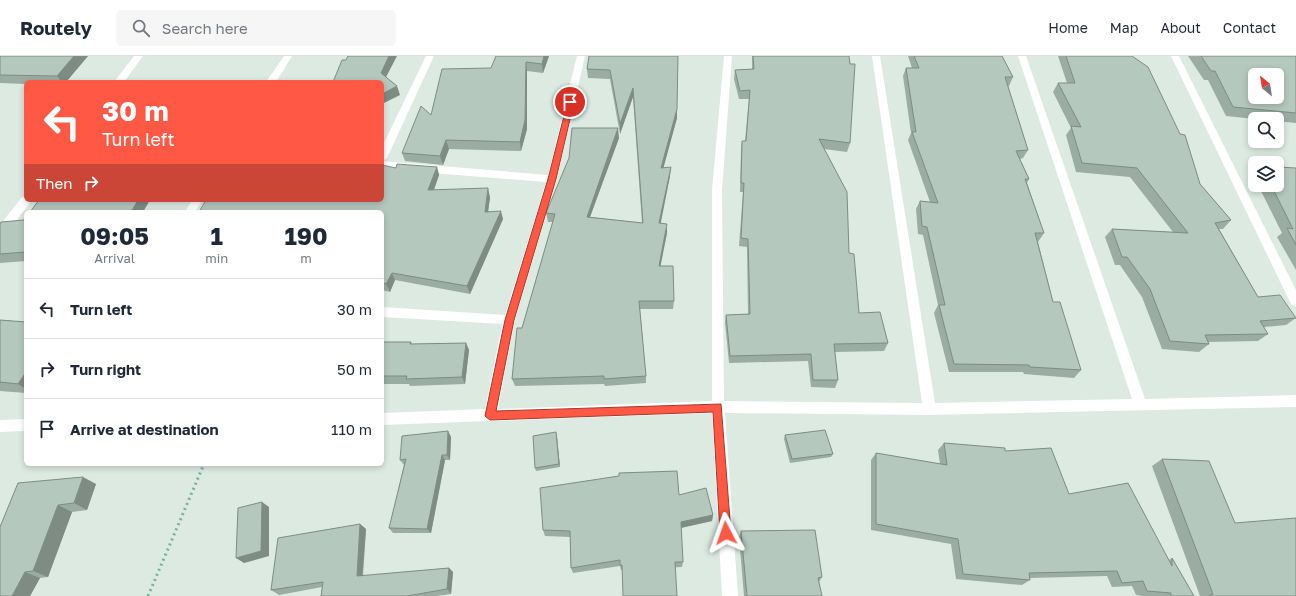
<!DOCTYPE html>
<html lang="en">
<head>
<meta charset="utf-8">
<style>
	:root { --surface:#fff; --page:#f6f6f7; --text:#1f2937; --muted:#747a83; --line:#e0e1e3 }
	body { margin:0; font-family:"Golos Text",sans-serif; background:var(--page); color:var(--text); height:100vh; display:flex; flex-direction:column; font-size:15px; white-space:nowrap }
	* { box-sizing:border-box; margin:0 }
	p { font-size:13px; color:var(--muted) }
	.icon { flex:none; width:22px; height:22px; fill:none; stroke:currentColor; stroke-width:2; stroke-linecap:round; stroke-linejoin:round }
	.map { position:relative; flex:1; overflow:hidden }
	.side { position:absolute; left:24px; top:154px; width:360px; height:256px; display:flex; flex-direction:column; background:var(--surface); border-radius:6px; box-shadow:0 2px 6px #0003 }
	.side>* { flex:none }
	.top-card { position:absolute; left:24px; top:24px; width:360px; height:122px; border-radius:6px; box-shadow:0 2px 6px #0003; background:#ff5845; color:#fff; overflow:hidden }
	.needle { width:26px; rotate:330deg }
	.controls { position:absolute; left:1248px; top:12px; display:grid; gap:8px }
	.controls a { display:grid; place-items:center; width:36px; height:36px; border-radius:6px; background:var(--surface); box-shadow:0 2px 6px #0003; font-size:20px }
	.pin { position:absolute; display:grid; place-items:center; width:34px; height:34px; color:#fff; margin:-17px; border:2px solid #fff; border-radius:50%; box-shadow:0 1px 4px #0007 }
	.me { position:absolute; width:44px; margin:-22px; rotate:356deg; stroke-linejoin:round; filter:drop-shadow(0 0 3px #0008) }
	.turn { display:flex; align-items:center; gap:14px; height:84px; padding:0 12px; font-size:18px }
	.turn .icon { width:52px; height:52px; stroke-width:2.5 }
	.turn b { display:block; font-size:28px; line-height:34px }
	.then { display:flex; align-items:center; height:38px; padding:0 12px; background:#0003; gap:8px; font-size:15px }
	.eta { display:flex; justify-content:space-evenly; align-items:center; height:68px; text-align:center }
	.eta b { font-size:24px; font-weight:700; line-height:28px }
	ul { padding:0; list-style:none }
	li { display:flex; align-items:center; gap:12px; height:60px; padding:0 12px; border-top:1px solid var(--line) }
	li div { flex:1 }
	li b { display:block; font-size:15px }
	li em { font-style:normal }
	header { display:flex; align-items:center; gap:24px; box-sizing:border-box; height:56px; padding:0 20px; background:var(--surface); border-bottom:1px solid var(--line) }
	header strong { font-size:19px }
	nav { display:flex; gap:22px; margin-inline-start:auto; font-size:14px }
	.search { width:280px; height:36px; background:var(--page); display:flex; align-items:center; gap:10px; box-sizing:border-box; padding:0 14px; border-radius:6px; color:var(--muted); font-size:15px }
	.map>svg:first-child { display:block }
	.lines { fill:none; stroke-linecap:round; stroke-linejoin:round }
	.path { stroke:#79b298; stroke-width:3; stroke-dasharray:2 3.5; stroke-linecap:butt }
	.street { fill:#fff; fill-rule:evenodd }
	.wall { fill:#9baca3 }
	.shaded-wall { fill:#7e8c84 }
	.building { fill:#b4c8bd; stroke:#7e8c84; fill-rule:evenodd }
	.route { fill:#ff5845; stroke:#a6392d }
</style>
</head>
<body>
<header>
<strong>Routely</strong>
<div class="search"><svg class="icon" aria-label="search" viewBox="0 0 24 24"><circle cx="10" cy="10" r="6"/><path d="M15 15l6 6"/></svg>Search here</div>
<nav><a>Home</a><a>Map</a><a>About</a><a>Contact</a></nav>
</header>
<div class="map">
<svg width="1296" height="540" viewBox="0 0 1296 540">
	<rect width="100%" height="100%" fill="#dceae2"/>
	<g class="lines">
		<!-- path -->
		<path class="path" d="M148,540L204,408"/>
		<!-- street -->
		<path class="street" d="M134,0H143L124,26H114Z
			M284,0H292L276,26H266Z
			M426,0H434L387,102L382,105L548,119L577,0H585L557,123L515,264L498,353L712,345V134L724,0H732L722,134L724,345L922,347L872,0H880L935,347L1132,343L1018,0H1026L1145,343L1296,339V351L929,359L725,357L738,540H722L712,357L382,369V357L485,353L502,268L382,261V251L505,259L546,126L382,113V91Z
			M1171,0H1179L1296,234V251L1292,249L1290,246Z
			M26,140V144H31L30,147L4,180L0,181V169L22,141Z
			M192,144H202L195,156H185Z
			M26,363V375L0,376V364Z"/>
	</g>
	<!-- wall -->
	<path class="wall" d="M0,0H88L66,26H26V28L0,27Z
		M549,0L543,17L527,15V73L521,95L449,93L443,109L405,105L402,97L431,59L491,12Z
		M589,0L677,53V62L663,111L670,120L660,167L667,177L660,210L674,245L673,253H640L646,320V327L605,330L604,328L515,330L512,323L522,272L553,166H548L546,157L619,82L590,161L642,167L633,41L620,78L610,23L588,22L587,13Z
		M752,0H849L850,87L847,96L824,93L849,197L859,257L888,287L884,295L835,296L838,324L835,332L811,331L808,305L729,307L725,266L726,259L748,258L747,191L739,190L743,136H740L741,93L742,85H745L749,43H739L734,23L735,14L752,13Z
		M908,0H1002L1013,21L1009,30H1008L1028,94L1023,102L1020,103L1029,123L1027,127L1044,177L1038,186L1053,246L1081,314L1074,322L1024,318L1023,316H949L934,257L938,249L923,179L918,178L916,153L920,145L930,146L908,84L911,77L903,20L906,12H912Z
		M1058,0H1132L1200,128L1231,164L1223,173H1219L1258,241L1296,262L1286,269L1264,271L1268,278L1258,285L1208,286L1209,288L1199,296L1162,293L1142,241L1120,209H1115L1105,181L1112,173L1173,176L1130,121L1076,116L1066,79L1071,72L1053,36L1058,27H1067Z
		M1188,0H1296V67L1277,65V63H1255L1226,60L1208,24H1204Z
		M437,111L439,119L434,134L490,141L488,155L503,163L470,238L395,224L390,236L382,234V144L396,112Z
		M1296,112V214L1277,181L1282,177L1258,129H1277Z
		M1255,116V122L1253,118Z
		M26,161V205L0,207V168L24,164Z
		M0,264L26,266V337L0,335Z
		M382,286H411L412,288L466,287L469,294L465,328L410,330L409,328H382Z
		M448,375L451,381L450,404H445L431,477H393L389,472L404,409L400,404Z
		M556,376L560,411L536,415L535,412Z
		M785,379L833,398L831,401L790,407L784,383Z
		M944,387L1005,395L1069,438L1169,504L1172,502L1194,540H1143L1136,539L1132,530L1112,531L1107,520L1030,522V524L1022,529L956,523L951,488L871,474V404L876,397L940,408L938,394Z
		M1162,403L1235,467L1296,540H1200L1152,410Z
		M96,428L87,454L72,456L48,521L40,522L30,540L0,471Z
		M679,439L713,459L712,465L681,472L683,506L682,511L621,514L620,510L573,517L571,512L570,481L545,480L543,474Z
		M360,468L366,473L363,520L449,512L453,516L451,538L437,540H321L322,531L279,539L271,534Z
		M741,475L822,521L819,526L822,540H744L739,481Z"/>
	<!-- shaded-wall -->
	<path class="shaded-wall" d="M74,0H88L66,26H62L57,20Z
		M389,0H397L384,25L381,17Z
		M544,0H549L543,17L542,8Z
		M526,6L527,15V73L521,95L520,86Z
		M397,30L400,39L382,48V38Z
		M633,32V41L620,78V68Z
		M677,53V62L661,121V112Z
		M618,72L619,82L587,169V161Z
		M446,84L449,93L443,109L440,100Z
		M437,111L439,119L431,142L428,134Z
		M671,111L670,120L659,176V167Z
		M488,132L490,141L487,164L485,156Z
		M138,144H150L143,156H131Z
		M501,155L503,163L470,238L467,230Z
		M667,168V177L659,218V210Z
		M392,217L395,224L390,236L386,228Z
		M466,287L469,294L465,328L462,321Z
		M26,316V333L18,328Z
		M448,375L451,381L450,404L447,399Z
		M556,376L557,380L560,411L559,408Z
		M442,399L445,404L431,477L427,473Z
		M83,421L96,428L87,454L74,447Z
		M262,446L269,451V500L244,507L236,502Z
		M58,449L72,456L48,521L33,515Z
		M713,459L712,465L680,472L681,466Z
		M360,468L366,473L362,525L357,520Z
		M449,512L453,516L451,538L447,533Z
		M25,516L40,522L30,540H12Z"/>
	<!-- building -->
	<path class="building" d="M0,0H74L57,20L0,19Z
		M348,0H389L381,17L397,30L382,38V26H333L342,4H346Z
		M496,0H544L542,8L526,6L525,64L520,86L446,84L440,100L402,97L421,50L431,59L442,13L491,12Z
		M589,0H678L677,53L661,112L671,111L659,167L667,168L659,210H673L674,245H639L646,320L604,323V320L512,323L517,272H522L555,158L546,157L569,102L572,72H618L587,161L643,167L633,32L620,68L610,14L587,13Z
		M753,0H849L850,8H855L850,87L819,83L847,136L849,197L854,198L859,257L880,256L888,287L834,288L838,324H813L811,298L730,300L726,259L750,258L748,183L741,182L744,127H741L742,85H746L750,34L740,35L735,14L754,13Z
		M914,0H1002L1013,21H1005L1028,94L1016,95L1029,123H1025L1044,177H1035L1053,246H1060L1081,314L1030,311L1029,309L954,308L939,249H945L927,171L922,170L920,145L938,147L912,76H916L906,12H919Z
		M1066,0H1132L1148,11L1180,78L1185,79L1200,128L1231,164L1215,167L1258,241L1280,239L1296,262L1260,265L1268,278L1205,279L1209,288L1170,285L1150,233L1127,201H1122L1112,173L1188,177L1137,112L1082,107L1071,70L1081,71L1058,27H1075Z
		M1201,0H1296V57L1233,51L1215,15H1211ZM1255,19H1277V41H1255Z
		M397,108L437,111L428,134L488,132L485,156L501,155L467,230L392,217L386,228L382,227V156H199L206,144H382V109L396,112Z
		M1277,111L1296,112V189L1287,172L1293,173L1271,129H1277Z
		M39,144H138L131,156H30Z
		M26,161V196L0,198V168L1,166L24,164Z
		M0,264L26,266V316L18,328L0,326Z
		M382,286H411L410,288L466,287L462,321L406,323L407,320H382Z
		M825,374L833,398L792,403L785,379Z
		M448,375L447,399H442L427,473L389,472L406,403L400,404L402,380Z
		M556,376L559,408L535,412L533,380Z
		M944,387L1005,392V395L1051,392L1069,438L1128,427L1172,510V502L1194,540H1171V537L1147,535L1143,525L1122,527L1117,515L1029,517L1030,524L963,518L958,483L876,468V397L947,409Z
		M1162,403L1209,405L1235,467L1296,462V540H1208L1213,538Z
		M677,415L679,439L706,432L713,459L681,466L683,506H675L677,540H623L622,509H620V504L571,512L570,475L543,474L540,432L619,420V417Z
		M83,421L74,447L58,449L33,515L25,516L12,540H0V471L18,427Z
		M262,446L261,495L236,502L238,452Z
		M360,468L357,520L449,512L447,533L407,540H321L323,526L271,534L278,482Z
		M815,474L822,521L818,522L822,540H747L741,475Z"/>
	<!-- route -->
	<path class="route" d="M568,44L574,46L556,123L514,264L496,355L721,348L731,477L729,481L726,483L722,481L720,477L713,356L490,364L485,360L505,264L548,123Z"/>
</svg>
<div class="controls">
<a><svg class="needle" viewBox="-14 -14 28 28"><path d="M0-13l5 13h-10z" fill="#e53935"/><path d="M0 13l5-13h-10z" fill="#747a83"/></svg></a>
<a><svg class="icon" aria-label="search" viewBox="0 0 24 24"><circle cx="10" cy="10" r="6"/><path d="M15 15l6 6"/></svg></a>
<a><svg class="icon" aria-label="layers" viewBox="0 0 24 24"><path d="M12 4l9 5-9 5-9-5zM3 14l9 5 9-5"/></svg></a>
</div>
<div class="pin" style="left:570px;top:46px;background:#d93025"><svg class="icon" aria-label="arrive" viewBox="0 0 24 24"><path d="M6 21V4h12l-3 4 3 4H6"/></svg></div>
<svg class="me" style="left:726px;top:477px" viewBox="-20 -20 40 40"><path d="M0-17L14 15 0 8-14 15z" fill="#ff5845" stroke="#fff" stroke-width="4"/></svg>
<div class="top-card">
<div class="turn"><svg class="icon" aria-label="left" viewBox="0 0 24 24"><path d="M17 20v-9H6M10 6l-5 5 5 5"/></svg><div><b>30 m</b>Turn left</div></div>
<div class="then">Then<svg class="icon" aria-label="right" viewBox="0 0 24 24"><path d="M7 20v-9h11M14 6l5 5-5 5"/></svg></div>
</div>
<section class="side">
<div class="eta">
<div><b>09:05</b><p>Arrival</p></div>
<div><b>1</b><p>min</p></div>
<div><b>190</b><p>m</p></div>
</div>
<ul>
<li><svg class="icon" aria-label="left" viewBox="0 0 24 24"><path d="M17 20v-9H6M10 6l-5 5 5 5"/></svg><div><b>Turn left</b></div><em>30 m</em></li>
<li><svg class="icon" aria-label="right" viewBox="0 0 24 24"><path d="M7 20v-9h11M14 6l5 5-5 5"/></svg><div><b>Turn right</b></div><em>50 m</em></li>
<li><svg class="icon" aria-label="arrive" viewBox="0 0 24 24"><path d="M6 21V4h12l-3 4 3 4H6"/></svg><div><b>Arrive at destination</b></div><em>110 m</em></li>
</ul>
</section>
</div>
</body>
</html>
